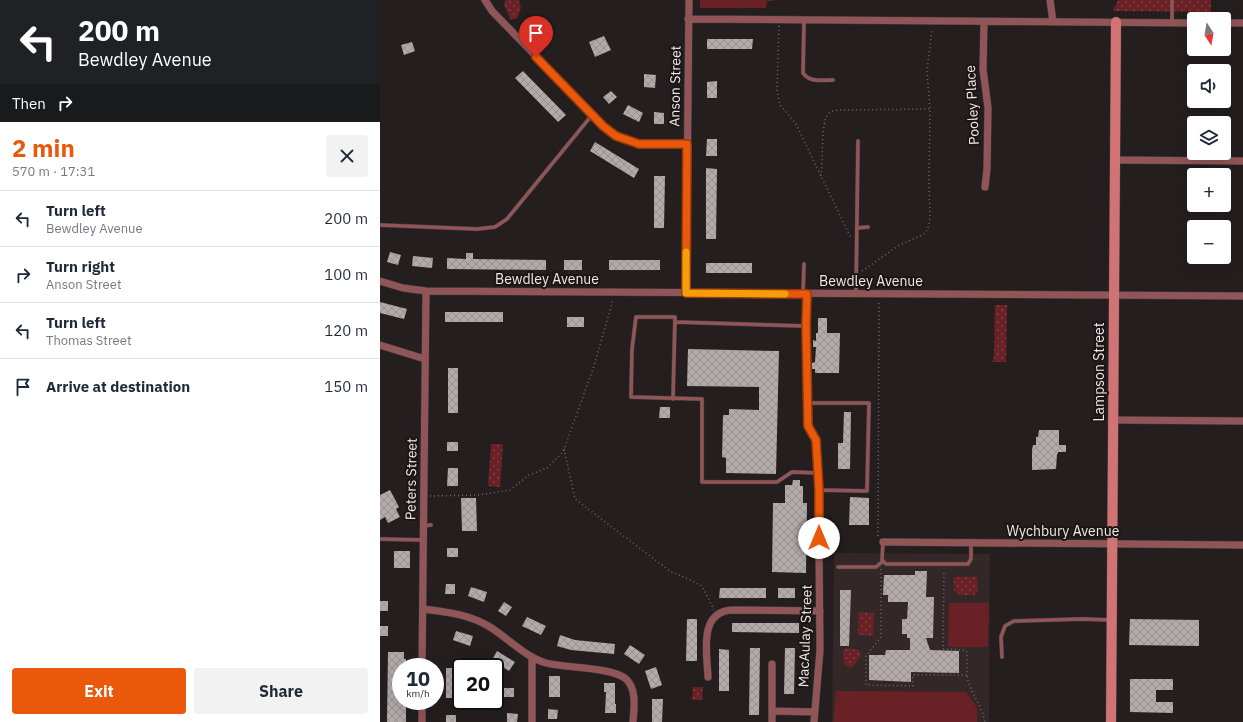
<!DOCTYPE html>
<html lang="en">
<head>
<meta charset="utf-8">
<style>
	:root { --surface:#fff; --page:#f2f2f3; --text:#1f2937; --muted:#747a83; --line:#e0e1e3; --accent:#ea580c }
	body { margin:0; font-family:"IBM Plex Sans",sans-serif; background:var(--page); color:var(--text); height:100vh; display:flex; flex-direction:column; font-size:15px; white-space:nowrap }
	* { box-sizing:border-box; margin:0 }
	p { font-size:13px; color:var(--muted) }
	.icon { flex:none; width:22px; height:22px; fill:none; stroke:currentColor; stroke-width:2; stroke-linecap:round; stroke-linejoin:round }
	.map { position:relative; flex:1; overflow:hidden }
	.sheet { display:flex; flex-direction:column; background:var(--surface); width:380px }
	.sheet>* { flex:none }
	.top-card { background:#202124; color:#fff; overflow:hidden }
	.needle { width:26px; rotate:169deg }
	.tools { position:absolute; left:807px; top:12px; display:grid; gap:8px }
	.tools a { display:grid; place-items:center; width:44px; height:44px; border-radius:4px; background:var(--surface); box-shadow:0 4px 16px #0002; font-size:20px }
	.speed { position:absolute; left:12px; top:658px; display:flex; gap:8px; font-size:20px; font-weight:700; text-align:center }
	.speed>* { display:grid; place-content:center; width:52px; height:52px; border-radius:50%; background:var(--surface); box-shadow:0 4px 16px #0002; line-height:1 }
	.speed small { font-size:10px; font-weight:400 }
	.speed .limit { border:2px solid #111; border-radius:6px; background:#fff; color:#111 }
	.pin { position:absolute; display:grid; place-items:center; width:34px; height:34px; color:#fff; margin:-41px -17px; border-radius:50% 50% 50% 0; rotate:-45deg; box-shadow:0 0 4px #0007 }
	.pin .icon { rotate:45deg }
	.me { position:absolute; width:44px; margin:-22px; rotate:0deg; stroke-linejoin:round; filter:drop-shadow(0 0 3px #0008) }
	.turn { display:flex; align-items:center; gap:14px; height:84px; padding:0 12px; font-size:18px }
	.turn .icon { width:52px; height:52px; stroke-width:2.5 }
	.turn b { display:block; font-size:28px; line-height:34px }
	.then { display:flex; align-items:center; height:38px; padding:0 12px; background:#0003; gap:8px; font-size:15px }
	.round { display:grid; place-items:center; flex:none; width:42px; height:42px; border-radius:4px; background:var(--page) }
	.head { display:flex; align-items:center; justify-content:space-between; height:68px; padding:0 12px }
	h1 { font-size:24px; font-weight:800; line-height:30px; color:var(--accent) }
	.button { display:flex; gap:8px; margin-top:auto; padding:8px 12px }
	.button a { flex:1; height:46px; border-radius:4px; background:var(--accent); color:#fff; font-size:16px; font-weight:800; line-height:46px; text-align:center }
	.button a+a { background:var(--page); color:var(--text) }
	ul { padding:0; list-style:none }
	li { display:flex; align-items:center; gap:12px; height:56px; padding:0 12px; border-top:1px solid var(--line) }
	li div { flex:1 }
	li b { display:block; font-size:15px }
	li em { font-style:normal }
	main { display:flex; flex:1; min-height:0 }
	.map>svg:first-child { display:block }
	.built { fill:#342727 }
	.grass { fill:url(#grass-dots) }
	.garden { fill:#692126 }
	.building { fill:url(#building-cross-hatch) }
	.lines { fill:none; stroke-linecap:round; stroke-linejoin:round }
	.lane-casing { stroke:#403b3b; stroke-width:4.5 }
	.street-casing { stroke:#403b3b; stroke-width:8 }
	.secondary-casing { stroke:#403b3b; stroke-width:11 }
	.path { stroke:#706b6b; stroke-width:1.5; stroke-dasharray:1 3; stroke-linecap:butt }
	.lane { stroke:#905556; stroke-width:3.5 }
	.street { stroke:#905556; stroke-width:7 }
	.secondary { stroke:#d07374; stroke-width:10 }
	.route-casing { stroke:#983908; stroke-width:10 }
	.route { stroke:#ea580c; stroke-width:7 }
	.slow { stroke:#f59e0b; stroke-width:7 }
	.labels { text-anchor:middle; stroke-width:4; stroke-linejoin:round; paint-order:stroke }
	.street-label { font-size:14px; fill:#eeeaea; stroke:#1b1515 }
</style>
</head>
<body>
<main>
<section class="sheet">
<div class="top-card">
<div class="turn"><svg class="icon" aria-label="left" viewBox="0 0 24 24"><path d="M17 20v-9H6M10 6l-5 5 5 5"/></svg><div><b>200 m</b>Bewdley Avenue</div></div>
<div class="then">Then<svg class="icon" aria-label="right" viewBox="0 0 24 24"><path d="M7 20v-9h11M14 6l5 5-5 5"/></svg></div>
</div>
<div class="head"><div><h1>2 min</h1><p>570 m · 17:31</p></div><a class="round"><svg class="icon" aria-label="close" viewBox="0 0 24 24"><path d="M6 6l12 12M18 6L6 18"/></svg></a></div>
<ul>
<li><svg class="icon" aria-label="left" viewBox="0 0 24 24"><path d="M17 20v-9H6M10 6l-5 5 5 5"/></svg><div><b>Turn left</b><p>Bewdley Avenue</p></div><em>200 m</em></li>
<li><svg class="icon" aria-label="right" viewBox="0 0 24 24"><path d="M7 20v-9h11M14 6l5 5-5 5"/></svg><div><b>Turn right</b><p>Anson Street</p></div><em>100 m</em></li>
<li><svg class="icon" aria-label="left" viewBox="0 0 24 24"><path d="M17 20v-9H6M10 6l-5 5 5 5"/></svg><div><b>Turn left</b><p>Thomas Street</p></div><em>120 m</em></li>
<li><svg class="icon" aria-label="arrive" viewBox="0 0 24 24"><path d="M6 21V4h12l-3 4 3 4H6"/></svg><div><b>Arrive at destination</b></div><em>150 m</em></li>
</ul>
<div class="button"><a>Exit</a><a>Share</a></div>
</section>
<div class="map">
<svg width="863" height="722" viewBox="0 0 863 722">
	<defs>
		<pattern id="grass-dots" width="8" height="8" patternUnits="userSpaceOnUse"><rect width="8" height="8" fill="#692126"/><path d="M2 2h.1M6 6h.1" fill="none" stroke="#7f4146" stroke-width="1.8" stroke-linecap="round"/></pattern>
		<pattern id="building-cross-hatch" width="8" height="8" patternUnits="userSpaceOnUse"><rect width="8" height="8" fill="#b2a9a9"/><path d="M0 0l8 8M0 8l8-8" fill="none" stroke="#979090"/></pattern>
	</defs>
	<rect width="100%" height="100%" fill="#241e1e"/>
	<!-- built -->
	<path class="built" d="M454,553L610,554L609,722H452Z"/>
	<!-- grass -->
	<path class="grass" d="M125,0H139L141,8L137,18L131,20L124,5Z
		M738,0H831V12L733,11Z
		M615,305H627L626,362H612L614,357Z
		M111,444H123L120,487L108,486Z
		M574,577H597L598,591L594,595H579L574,590Z
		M479,612L494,613L493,636L478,635Z
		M468,648L479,650L481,656L471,668L464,664L463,650Z
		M313,687H323L322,700H312Z"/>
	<!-- garden -->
	<path class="garden" d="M320,0H393V1H387L386,8H320Z
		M569,603H609L608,647H568Z
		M456,691L586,692L597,708V722H453Z"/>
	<!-- building -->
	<path class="building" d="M224,36L231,50L215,57L209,42Z
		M327,39H373L372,49H327Z
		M32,42L35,51L24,55L21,45Z
		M143,71L186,115L178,122L135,78Z
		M264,74L276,75L275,88L264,87Z
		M337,81V98H327V82Z
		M231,91L237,97L229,104L223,97Z
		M248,105L263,113L259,122L243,114Z
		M274,112L284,113V124H274Z
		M327,139H337V156H326Z
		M215,142L259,169L254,178L210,151Z
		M326,168L337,169L336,239H326Z
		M274,176H285L284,228H274Z
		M10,252L21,255L18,265L7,262Z
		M86,253H93V259L166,260V270L67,269V258L86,259Z
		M33,256L53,258L52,268L32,266Z
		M184,260H202V270H184Z
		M229,260H280V270H229Z
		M326,263H372V273H326Z
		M0,302L27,309L24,319L0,313Z
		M65,312H123V322H65Z
		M187,317H204V327H187Z
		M438,318H447V333H460L459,373H435V369H432V363L435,362L436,347H433V340L436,341V333H438Z
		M308,349L399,351L396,474L346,473V458L342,457L343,415H349V409L379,410V387L307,386Z
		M68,368H78V413H68Z
		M280,407H290V418H279Z
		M464,412H471L470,469H458V443H463Z
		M659,430H679V445H686V452H678V454H677L676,469L652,470V450L653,445H656V437H658Z
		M67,442H78V451H67Z
		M68,468H78V486H67Z
		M413,480H420V486H423V503H427L426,573L392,572L393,503H405V485H412Z
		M10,490L19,507L16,509L20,517L8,523L5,517L0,520V495Z
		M470,497L489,498V525H469Z
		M81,498H96L97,531H82Z
		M67,548H78V557H67Z
		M14,551H30V568H14Z
		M535,571H547L546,597H554L553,638H546L550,650L579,651V673L531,672V682L489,680V655H505L506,650H530V638H527V634H522V619H527L528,602H508V595H503L504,575H535Z
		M66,584H75V594H65Z
		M91,587L107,592L104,602L88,596Z
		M340,588H386V598H339Z
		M398,588H415V598H398Z
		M460,590H471L469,646H460Z
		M0,601H8V611H0Z
		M124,602L132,607L126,616L118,611Z
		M147,617L166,626L161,635L142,626Z
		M307,619H317V661H306Z
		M750,619L819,620V646L749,645Z
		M352,623H419V633L352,632Z
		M0,626H8V636H0Z
		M76,631L93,636L90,646L73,640Z
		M180,635L195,640L235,644L234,654L191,650L177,646Z
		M250,645L265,655L259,664L244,654Z
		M370,648H380L379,715H369Z
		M405,648H415L414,694H404Z
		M339,649L349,650V691H339Z
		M117,651L135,662L129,671L112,660Z
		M8,652H24V659H26V667H21V701H26V722H7Z
		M276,667L282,685L271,689L265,671Z
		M66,668H77V698H66Z
		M169,676H180V697H169Z
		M750,679H793V690H776V702H793V713L750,712Z
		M224,683H235V704H236V713H225L226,692H224Z
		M123,688H134V697H123Z
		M272,699H283L282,722H272Z
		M168,709L178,710L177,719H168Z
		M127,713L138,714L137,722H127Z
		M66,715H76V722H66Z"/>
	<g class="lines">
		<defs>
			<path id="lane" d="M424,20L423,73C430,83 442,80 453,80
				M792,23V0
				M0,225L97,229L115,227L127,219L212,115
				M477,228L488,227
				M423,294L424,264
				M427,294L426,326L428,426L437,440L439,490V551
				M476,294L478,141
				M295,322L426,326
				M293,399L295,317H256L252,349L251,397L322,399V482H397L412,472L438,473
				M428,403H489L487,491L439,490
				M43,526L51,525
				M0,539L43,540
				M503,542L502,560L506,564H588L591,559V543
				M458,567H496L502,562
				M622,657L621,637L625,626L634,621L702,619L730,620"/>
			<path id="street" d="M105,0L112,11L229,131C255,148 278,145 307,144
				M670,0L673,22
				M308,19L814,23
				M604,22L603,69L608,108L607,169L605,187
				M844,23H863
				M734,160L863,161
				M0,281L23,288L46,291L863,296
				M306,293L309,0
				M0,345L45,359
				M733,420L863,421
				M503,542L863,545
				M43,609C66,612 89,614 110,627C128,638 145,657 166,663C185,668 232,667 246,679C257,689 254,708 253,722
				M392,664V722
				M42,667L46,291
				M328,677C327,653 318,611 353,610L440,611
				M392,711L435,712
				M42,722V701
				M152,722V657
				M434,722L440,650L439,551"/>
			<path id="secondary" d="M731,722L736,22"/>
		</defs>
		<!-- lane casing -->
		<use href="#lane" class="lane-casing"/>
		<!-- street casing -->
		<use href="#street" class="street-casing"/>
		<!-- secondary casing -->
		<use href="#secondary" class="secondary-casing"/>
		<!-- path -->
		<path class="path" d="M399,26L397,91L400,105L416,124L471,238
			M441,176C443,163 441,121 448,114C452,110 459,110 465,110L550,109
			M482,271L518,246L542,235L546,232L549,225L550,217L549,181L550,109L547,72L552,29
			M184,449L195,499L290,571L306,578L322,586L334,610
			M50,496L99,495L130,490L149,475L167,468L183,452L213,369L233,300
			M498,536L499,302
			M501,569V637L486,656V685L533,686V675H587V652L585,650L563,649L564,570
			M587,676C590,693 602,705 605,722"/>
		<!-- lane -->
		<use href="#lane" class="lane"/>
		<!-- street -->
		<use href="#street" class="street"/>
		<!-- secondary -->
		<use href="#secondary" class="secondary"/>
	</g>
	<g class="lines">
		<defs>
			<path id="route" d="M156,57L223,126L236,136L259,144H307L306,293L427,294L426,326L428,426L436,440L439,490V538"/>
		</defs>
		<!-- route casing -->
		<use href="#route" class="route-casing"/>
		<!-- route -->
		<use href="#route" class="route"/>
		<!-- slow -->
		<path class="slow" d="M306,252V293L405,294"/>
	</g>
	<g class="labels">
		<!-- street labels -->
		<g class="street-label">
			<text transform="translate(295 86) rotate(-89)" y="5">Anson Street</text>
			<text transform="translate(592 105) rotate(-93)" y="5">Pooley Place</text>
			<text x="167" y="284">Bewdley Avenue</text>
			<text x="491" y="286">Bewdley Avenue</text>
			<text transform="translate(719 372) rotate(-90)" y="5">Lampson Street</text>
			<text transform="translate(31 479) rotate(-89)" y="5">Peters Street</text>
			<text x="683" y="536">Wychbury Avenue</text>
			<text transform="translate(425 636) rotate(-88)" y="5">MacAulay Street</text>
		</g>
	</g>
</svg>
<div class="tools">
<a><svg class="needle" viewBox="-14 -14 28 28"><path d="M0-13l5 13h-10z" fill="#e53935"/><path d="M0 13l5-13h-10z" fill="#747a83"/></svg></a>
<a><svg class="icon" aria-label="sound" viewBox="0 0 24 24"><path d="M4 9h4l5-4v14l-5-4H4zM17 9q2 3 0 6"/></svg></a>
<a><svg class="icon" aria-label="layers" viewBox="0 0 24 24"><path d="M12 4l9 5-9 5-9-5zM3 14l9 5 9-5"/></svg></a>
<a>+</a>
<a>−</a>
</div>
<div class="speed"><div>10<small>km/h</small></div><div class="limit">20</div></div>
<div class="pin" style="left:156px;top:57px;background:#d93025"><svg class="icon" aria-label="arrive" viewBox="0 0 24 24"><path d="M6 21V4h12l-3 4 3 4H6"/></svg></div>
<svg class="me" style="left:439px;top:538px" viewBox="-20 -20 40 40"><circle r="19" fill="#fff"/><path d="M0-13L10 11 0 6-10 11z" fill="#ea580c"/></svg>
</div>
</main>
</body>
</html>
